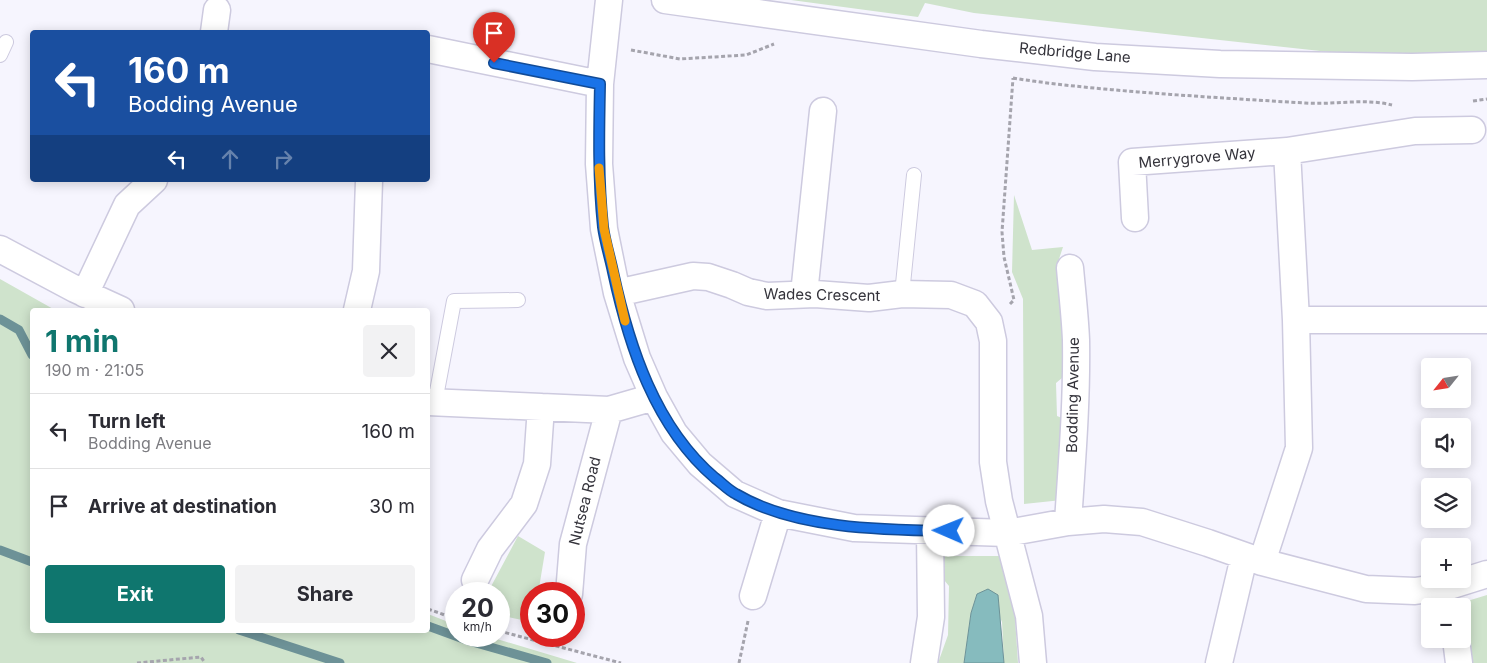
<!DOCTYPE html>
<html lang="en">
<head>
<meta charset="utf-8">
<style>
	:root { --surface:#fff; --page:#f2f2f3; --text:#2b2b33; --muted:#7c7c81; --line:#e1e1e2; --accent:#0f766e }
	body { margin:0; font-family:Inter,sans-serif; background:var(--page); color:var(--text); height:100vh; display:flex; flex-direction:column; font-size:19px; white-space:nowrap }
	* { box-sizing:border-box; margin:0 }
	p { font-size:16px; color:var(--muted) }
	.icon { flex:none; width:28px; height:28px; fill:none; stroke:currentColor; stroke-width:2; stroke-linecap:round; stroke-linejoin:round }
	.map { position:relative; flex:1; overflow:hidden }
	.details { position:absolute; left:30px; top:308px; width:400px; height:325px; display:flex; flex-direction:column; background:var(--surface); border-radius:5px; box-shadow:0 2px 12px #0003 }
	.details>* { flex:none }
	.guide { position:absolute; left:30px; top:30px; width:400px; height:152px; border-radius:5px; box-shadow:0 2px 12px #0003; background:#1a4fa0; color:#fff; overflow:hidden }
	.needle { width:32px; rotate:240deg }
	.fabs { position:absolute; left:1421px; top:358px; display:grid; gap:10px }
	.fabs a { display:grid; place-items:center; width:50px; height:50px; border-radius:5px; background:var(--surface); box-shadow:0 2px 12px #0003; font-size:25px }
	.speed { position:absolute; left:445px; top:582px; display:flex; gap:10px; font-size:25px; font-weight:700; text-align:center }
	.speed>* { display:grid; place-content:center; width:65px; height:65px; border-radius:50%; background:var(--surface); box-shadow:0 2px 12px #0003; line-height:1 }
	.speed small { font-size:12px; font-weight:400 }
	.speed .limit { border:8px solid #d22; background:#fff; color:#111 }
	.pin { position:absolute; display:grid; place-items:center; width:42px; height:42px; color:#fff; margin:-51px -21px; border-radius:50% 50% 50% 0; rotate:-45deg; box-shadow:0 0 5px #0007 }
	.pin .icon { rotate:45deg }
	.me { position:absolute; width:55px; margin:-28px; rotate:271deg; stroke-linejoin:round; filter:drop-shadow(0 0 4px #0008) }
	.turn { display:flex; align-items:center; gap:18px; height:105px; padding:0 15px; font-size:22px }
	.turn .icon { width:65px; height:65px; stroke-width:2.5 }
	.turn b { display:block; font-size:35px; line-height:42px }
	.lanes { display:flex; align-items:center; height:48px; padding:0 15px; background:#0003; justify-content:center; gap:25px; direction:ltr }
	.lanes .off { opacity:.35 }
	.round { display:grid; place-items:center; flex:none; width:52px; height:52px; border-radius:5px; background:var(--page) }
	.headline { display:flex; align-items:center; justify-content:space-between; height:85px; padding:0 15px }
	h1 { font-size:30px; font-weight:700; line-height:38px; color:var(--accent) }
	.button { display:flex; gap:10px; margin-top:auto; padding:10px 15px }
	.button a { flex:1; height:58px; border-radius:5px; background:var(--accent); color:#fff; font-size:20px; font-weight:700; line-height:58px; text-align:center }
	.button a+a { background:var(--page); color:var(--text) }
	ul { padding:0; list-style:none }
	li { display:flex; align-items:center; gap:15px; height:75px; padding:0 15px; border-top:1px solid var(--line) }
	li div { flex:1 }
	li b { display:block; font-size:19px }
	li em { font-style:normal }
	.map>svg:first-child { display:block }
	.green { fill:#cfe3cc }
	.water { fill:#86bbbe; stroke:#6d9297 }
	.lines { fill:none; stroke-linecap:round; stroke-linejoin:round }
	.stream { stroke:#6d9297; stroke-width:9 }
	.service-casing { stroke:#cdcadf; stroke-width:16 }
	.minor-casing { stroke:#cdcadf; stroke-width:29 }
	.path { stroke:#a5a4ad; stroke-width:3; stroke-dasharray:4 2.5; stroke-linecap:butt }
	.service { stroke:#fff; stroke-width:14 }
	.minor { stroke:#fff; stroke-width:26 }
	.route-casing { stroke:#114b97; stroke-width:12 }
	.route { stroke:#1a73e8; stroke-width:9 }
	.slow { stroke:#f59e0b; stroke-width:9 }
	.labels { text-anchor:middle; stroke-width:5; stroke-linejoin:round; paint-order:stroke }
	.street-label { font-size:15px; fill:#34333b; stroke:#fff }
</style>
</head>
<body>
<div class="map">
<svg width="1487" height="663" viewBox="0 0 1487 663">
	<rect width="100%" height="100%" fill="#f6f5fe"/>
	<!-- green -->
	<path class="green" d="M791,0H1487V62L1458,66L974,13L925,3L918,17Z
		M1014,195L1032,250L1063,247L1057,265L1069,317L1068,373L1056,383L1057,416L1067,420L1062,500L1024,504L1023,299L1012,272Z
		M0,279L55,310H32V630H428V614L456,625V636H487L577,663H0Z
		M518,536L545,552L538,594H531V622L499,615V594H487Z
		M941,556H1003L1015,618L1018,663H1004L1002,622L988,590L977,594L971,613L964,663H938L948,635L949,586L939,574Z
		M1487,595V663H1471L1464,602Z"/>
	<!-- water -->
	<path class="water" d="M988,589L998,595L1004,663H964L971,613L977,594Z"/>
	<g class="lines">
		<!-- stream -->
		<path class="stream" d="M0,319L19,330L32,355
			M0,550L32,562
			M428,626L469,641L547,663
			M239,630L340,663"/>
		<defs>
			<path id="service" d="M0,55L6,42
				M902,294L914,175
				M435,402L454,301L518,300"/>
			<path id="minor" d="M609,0L600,84L599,164L604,229L617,293L637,358L654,397L674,433L700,464L735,494L778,513L854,528L1007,533L1068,522L1104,519L1142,522L1208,543L1262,562L1366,589L1415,591L1449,586L1487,574
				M665,0L981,44L1095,57L1220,64L1412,67L1487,65
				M214,32L217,10
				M428,49L600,84
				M1287,151L1415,131L1472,130
				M1135,218L1132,162L1287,151L1296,320L1299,448L1262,562
				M0,249L75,289L121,310
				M617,293L693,276L708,277L732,285L748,292L767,296L815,294L869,298L902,294L951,295L975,304L989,322L993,341V462L999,501L1029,616L1033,663
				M85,294L127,205L154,180
				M804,294L823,111
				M357,310L366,271L369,181
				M1296,320H1487
				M428,402L609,410L654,397
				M1068,522C1072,461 1077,401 1076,340C1075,316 1072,291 1070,268
				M475,580L490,549L524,504L537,464L541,407
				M569,594L573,544L609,410
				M753,596L778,513
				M1456,639L1459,663
				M924,663L931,617L930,531
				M1219,663L1244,557"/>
		</defs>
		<!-- service casing -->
		<use href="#service" class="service-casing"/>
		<!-- minor casing -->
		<use href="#minor" class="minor-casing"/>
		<!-- path -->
		<path class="path" d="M631,50L680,59L746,55L774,44
			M1013,78C1043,83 1073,86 1104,89C1171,95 1238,99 1305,103C1334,105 1364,98 1392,105
			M1473,101L1487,99
			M1010,304L1014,300L1004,257L1002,232L1013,78
			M428,609L456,619
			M499,631L621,663
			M540,642V636
			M137,663L201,657L205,663
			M739,663L748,621"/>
		<!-- service -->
		<use href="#service" class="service"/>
		<!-- minor -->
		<use href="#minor" class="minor"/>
	</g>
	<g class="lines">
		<defs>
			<path id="route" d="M494,63L600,84C599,132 598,179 603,227C605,242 610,257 613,272C629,346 655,427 715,478C722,483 728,490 736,494C795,529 882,530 949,531"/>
		</defs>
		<!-- route casing -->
		<use href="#route" class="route-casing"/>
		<!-- route -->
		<use href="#route" class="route"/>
		<!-- slow -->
		<path class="slow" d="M599,168L604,229L625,321"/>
	</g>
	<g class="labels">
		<!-- street labels -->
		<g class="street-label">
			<text transform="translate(1075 53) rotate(5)" y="5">Redbridge Lane</text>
			<text transform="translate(1197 158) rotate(-5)" y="5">Merrygrove Way</text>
			<text transform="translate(822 295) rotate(1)" y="5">Wades Crescent</text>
			<text transform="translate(1073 395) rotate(-89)" y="5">Bodding Avenue</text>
			<text transform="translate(585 501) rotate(-76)" y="5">Nutsea Road</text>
		</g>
	</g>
</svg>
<div class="fabs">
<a><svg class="needle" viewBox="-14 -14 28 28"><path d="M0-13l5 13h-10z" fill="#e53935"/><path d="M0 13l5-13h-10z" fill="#7c7c81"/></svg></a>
<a><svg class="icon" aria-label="sound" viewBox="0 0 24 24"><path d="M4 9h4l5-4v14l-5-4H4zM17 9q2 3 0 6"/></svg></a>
<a><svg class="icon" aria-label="layers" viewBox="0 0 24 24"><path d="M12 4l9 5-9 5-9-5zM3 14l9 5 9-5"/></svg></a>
<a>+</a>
<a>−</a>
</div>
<div class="speed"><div>20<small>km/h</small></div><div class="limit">30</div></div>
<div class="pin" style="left:494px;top:63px;background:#d93025"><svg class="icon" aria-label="arrive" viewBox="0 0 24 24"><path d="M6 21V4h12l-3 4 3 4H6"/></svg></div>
<svg class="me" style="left:949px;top:531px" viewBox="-20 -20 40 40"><circle r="19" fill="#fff"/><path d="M0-13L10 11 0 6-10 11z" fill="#1a73e8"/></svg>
<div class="guide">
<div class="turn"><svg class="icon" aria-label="left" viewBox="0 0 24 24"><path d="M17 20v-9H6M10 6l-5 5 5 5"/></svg><div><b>160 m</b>Bodding Avenue</div></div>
<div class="lanes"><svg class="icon" aria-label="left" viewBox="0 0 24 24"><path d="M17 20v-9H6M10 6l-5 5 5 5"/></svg><svg class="icon off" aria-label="ahead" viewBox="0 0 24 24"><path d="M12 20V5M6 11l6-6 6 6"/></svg><svg class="icon off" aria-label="right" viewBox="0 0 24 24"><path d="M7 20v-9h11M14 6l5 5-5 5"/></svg></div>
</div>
<section class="details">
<div class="headline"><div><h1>1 min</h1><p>190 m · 21:05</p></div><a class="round"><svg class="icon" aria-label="close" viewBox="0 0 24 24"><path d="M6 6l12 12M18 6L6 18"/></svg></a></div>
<ul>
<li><svg class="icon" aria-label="left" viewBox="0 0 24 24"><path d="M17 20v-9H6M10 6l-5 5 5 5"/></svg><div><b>Turn left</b><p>Bodding Avenue</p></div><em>160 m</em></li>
<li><svg class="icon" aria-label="arrive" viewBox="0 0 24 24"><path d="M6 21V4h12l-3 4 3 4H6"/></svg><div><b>Arrive at destination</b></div><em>30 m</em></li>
</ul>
<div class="button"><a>Exit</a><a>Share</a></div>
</section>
</div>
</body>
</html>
